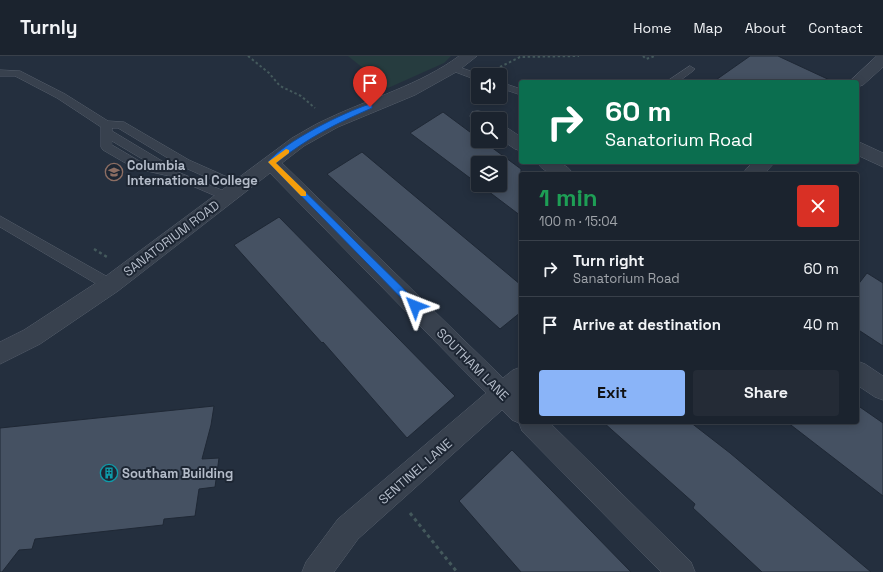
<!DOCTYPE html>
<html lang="en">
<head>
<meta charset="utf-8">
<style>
	:root { --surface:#1b232e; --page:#242b36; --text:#f1f3f6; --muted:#a0a4aa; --line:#39404a; --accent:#8ab4f8 }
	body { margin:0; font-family:"Space Grotesk",sans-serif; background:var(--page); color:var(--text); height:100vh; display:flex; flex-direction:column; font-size:15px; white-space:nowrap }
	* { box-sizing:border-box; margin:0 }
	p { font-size:13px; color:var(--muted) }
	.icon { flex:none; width:22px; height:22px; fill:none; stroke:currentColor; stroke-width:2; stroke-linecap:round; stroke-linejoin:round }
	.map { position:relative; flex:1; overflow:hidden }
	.sheet { position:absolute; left:519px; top:116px; width:340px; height:252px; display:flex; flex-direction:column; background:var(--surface); border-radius:4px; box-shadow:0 2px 10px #0003,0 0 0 1px var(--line) }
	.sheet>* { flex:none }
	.guide { position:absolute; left:519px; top:24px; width:340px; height:84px; border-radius:4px; box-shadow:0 2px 10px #0003,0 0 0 1px var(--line); background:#0b6e4f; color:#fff; overflow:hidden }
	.fabs { position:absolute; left:471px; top:12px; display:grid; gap:8px }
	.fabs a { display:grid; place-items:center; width:36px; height:36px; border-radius:4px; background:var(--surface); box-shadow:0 2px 10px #0003,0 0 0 1px var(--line); font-size:20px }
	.pin { position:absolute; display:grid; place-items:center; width:34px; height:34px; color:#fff; margin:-41px -17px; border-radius:50% 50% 50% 0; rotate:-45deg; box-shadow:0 0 4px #0007 }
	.pin .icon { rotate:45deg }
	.me { position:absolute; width:44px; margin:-22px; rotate:315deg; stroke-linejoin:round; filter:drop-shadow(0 0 3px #0008) }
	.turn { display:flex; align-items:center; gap:14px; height:84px; padding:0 20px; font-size:18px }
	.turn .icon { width:52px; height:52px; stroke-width:2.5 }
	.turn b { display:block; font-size:28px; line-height:34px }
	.round { display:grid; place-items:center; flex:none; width:42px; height:42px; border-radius:4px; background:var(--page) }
	.summary { display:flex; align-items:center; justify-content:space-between; height:68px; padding:0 20px }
	h1 { font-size:24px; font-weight:600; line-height:30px; color:#1e9e55 }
	.action { display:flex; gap:8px; margin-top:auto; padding:8px 20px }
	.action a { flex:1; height:46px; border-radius:4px; background:var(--accent); color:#111; font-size:16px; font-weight:600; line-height:46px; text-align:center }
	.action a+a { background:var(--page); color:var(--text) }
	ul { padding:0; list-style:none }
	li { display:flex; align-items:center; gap:12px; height:56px; padding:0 20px; border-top:1px solid var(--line) }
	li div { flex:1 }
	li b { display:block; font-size:15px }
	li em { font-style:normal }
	header { display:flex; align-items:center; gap:24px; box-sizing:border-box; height:56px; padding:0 20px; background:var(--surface); border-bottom:1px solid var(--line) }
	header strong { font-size:19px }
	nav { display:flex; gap:22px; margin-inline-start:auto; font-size:14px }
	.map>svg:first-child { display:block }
	.green { fill:#263c3f }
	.building { fill:#455162; stroke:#1f2835 }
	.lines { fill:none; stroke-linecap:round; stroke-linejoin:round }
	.lane-casing { stroke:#565f6c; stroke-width:1 }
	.street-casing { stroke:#565f6c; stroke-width:1 }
	.path-far2 { stroke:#44595c; stroke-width:2; stroke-dasharray:2.5 2.5; stroke-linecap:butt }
	.path-far1 { stroke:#44595c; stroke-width:2.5; stroke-dasharray:3 3; stroke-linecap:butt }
	.path { stroke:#44595c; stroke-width:3; stroke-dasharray:3.5 3.5; stroke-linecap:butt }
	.lane { fill:#38414e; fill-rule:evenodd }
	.street { fill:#38414e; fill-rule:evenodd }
	.route { fill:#1a73e8; stroke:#114b97 }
	.slow { fill:#f59e0b }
	.labels { text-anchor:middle; stroke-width:4; stroke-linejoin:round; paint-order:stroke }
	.poi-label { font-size:13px; font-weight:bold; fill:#b4bcc9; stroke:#1d2633; text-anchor:start }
	.street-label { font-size:13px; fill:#b4bcc9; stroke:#1d2633 }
</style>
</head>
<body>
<header>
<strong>Turnly</strong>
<nav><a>Home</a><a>Map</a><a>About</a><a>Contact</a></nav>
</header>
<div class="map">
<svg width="883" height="516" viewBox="0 0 883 516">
	<rect width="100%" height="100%" fill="#242f3e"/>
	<!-- green -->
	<path class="green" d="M348,0H451L444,7L388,32Z"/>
	<!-- building -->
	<path class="building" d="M750,0H778L834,26H713Z
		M443,56L478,82V85H483L521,113V160L480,129H500V107H478V128L410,77Z
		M362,96L521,229V256L500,273L327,118Z
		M279,161L455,340L407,382L323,286L322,287L234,189Z
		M867,217L883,227V290L857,273V230Z
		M857,349L883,367V440L787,366H857Z
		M214,350L211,369L202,403L219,402L215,431L199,433L195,460L164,463L163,469L35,483L32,493L19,494L2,516H0V372Z
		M603,366H690L730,397L871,516H762L693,452L695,448Z
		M512,394L631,516H521L459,445Z"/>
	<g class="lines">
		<defs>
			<path id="lane" d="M453,9L456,10L482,19H478V24L474,23L450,14L448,12L450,10Z
				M690,10L695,13L693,15L678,26H666Z
				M0,14L20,15L65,38L108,65L124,66L189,104L243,128L245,131L243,134L239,135L235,134L181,110L118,72H112V75L167,108L168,112L229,137L231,140L229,143L225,144L169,120L134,112L103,94L101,91V71L57,42L15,20H0ZM112,85L149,107L141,106L112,89Z
				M500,26L521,33V39L500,32Z
				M0,160L115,225L117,229L115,233L110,235L105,233L0,171Z"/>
			<path id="street" d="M459,0H477L458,15L415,39L338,71L304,90L282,107L503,322L513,314L521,311V366H549L691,506L695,516H661L522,375L519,367L512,364L502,354L358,483L334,516H302L306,506L338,463L486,337L270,117L118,235L40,288L0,308V286L24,274L102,223L292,82C303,76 315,68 327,63C371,42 420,29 459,0Z
				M877,0H883V11L863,29L857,31V26H849Z
				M478,55L484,56L490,63H478V67L472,64L470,60L472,56Z
				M500,69L506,71L521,81V95L515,93L500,83Z
				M857,85L883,97V111L857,99Z
				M537,106C551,106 565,104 573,118C559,118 545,120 537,106Z
				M754,106H775L764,118H743L746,113Z
				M857,305L865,308L883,320V344L875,341L857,329Z"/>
		</defs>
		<!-- lane casing -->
		<use href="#lane" class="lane-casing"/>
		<!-- street casing -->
		<use href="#street" class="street-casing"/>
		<!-- path-far2 -->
		<path class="path-far2" d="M248,0L269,17L280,30L301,40L315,52
			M643,0L646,3L655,0
			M500,11L520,1L579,0"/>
		<!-- path-far1 -->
		<path class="path-far1" d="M94,193L107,201"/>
		<!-- path -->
		<path class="path" d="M410,457L457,516"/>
		<!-- lane -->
		<use href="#lane" class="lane"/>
		<!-- street -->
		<use href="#street" class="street"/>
	</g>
	<!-- route -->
	<path class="route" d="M370,48L372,49V52C335,68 309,81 276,107L418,247L420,250L418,253H412L268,106C284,86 344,56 370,48Z"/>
	<!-- slow -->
	<path class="slow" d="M286,93L289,94V97L276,107L306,136V140H301L268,106Z"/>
	<!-- icons -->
	<defs>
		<symbol id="school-ring" viewBox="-11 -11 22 22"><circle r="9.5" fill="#1d2633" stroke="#8d6e63" stroke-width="1.5"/><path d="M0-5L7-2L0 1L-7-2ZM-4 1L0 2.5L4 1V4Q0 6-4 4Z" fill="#8d6e63"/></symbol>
		<symbol id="building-ring" viewBox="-11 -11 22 22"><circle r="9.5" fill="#1d2633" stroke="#0f9aa8" stroke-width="1.5"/><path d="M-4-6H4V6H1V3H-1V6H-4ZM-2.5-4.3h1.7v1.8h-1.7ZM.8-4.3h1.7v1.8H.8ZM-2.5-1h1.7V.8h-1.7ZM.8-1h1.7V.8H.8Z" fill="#0f9aa8"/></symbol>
	</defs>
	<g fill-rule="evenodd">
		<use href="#school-ring" x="104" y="106" width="20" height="20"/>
		<use href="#building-ring" x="99" y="407" width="20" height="20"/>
	</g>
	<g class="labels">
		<!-- poi labels -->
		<g class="poi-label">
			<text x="127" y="114">Columbia<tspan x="127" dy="15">International College</tspan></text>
			<text x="122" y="422">Southam Building</text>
		</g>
		<!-- street labels -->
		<g class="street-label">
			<text transform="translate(171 182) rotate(-37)" y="5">SANATORIUM ROAD</text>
			<text transform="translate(473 308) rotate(45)" y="5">SOUTHAM LANE</text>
			<text transform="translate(415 415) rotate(-41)" y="5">SENTINEL LANE</text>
		</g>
	</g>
</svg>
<div class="fabs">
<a><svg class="icon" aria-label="sound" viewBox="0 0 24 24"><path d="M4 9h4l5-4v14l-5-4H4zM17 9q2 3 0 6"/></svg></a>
<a><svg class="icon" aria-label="search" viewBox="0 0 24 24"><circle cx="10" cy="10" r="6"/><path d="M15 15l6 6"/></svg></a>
<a><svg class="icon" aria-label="layers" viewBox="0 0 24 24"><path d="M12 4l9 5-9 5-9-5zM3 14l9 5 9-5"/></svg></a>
</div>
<div class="pin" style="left:370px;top:51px;background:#d93025"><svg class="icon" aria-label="arrive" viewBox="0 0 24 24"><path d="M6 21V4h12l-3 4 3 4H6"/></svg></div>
<svg class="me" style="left:415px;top:250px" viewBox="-20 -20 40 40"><path d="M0-17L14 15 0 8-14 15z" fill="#1a73e8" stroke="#fff" stroke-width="4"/></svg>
<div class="guide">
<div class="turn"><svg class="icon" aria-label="right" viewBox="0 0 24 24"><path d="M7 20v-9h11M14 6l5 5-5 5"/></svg><div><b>60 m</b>Sanatorium Road</div></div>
</div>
<section class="sheet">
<div class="summary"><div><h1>1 min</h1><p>100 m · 15:04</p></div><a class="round" style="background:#d93025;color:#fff"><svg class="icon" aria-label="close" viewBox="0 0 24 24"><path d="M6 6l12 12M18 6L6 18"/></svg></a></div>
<ul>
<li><svg class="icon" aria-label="right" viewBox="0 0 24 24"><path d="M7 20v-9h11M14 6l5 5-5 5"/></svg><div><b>Turn right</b><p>Sanatorium Road</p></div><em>60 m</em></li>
<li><svg class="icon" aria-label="arrive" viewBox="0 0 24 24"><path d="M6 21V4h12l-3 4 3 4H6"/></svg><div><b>Arrive at destination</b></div><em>40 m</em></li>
</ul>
<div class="action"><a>Exit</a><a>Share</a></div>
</section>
</div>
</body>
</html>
